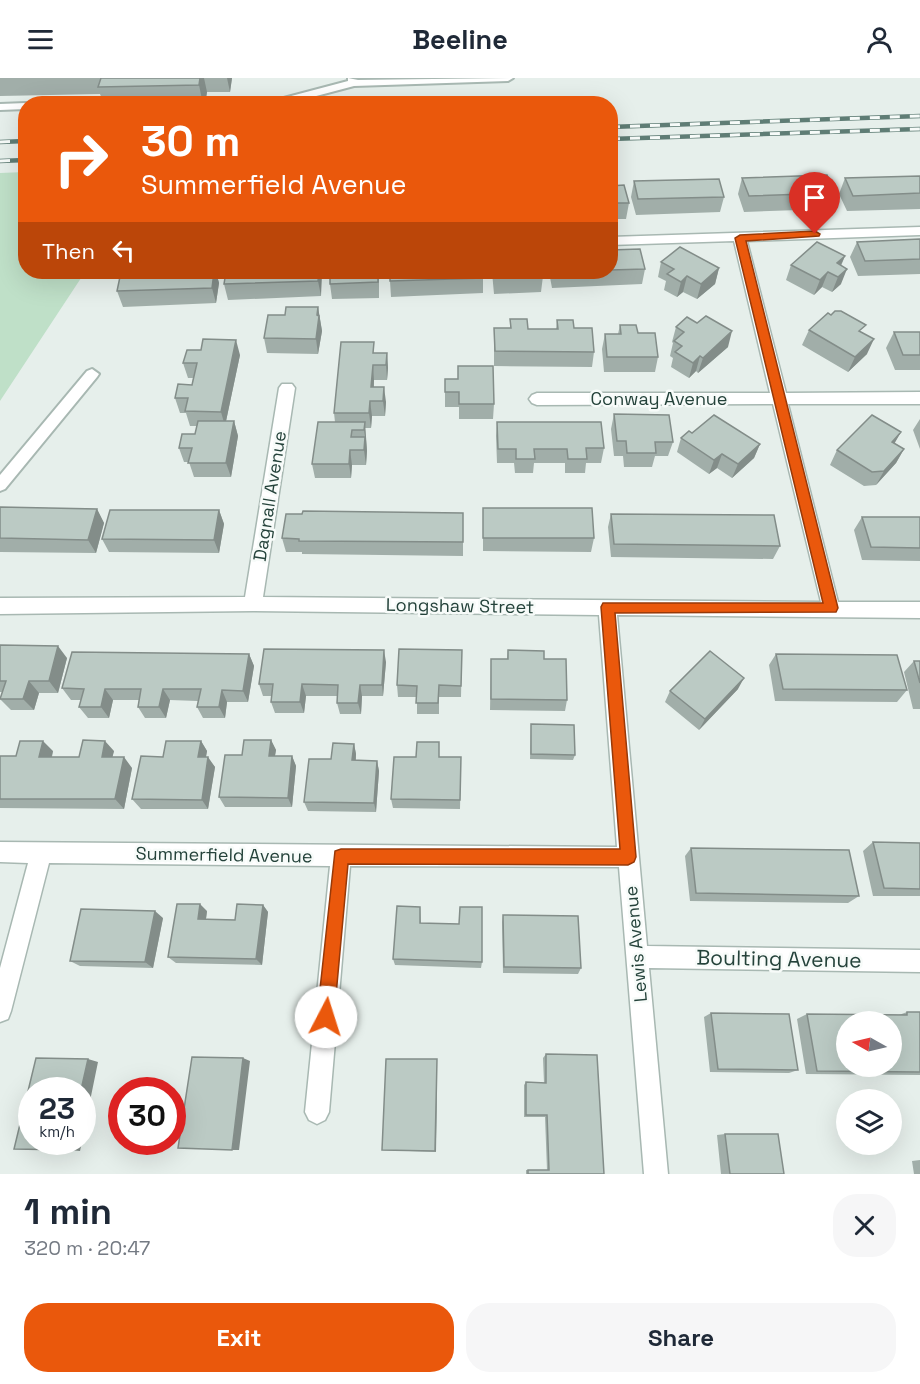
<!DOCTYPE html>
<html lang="en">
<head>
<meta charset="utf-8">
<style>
	:root { --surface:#fff; --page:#f6f6f7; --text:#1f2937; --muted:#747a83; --accent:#ea580c }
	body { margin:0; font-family:"Space Grotesk",sans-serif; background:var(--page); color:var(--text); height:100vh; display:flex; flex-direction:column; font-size:22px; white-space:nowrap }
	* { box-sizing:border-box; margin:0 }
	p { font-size:20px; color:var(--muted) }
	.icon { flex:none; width:33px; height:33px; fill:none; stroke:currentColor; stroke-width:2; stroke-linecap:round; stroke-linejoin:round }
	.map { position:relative; height:1096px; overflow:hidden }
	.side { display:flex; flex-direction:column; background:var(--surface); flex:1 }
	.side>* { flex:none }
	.top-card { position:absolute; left:18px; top:18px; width:600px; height:183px; border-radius:24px; box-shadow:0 6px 24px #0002; background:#ea580c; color:#fff; overflow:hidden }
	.needle { width:39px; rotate:278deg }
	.fabs { position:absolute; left:836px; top:933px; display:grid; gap:12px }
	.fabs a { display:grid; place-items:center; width:66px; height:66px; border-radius:50%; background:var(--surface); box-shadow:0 6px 24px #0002; font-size:30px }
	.speed { position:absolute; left:18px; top:999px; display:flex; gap:12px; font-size:30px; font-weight:700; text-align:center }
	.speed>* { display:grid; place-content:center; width:78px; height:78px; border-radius:50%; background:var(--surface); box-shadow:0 6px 24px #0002; line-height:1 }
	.speed small { font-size:15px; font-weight:400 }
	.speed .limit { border:9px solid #d22; background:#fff; color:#111 }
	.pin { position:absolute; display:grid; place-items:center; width:51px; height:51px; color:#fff; margin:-62px -26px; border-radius:50% 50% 50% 0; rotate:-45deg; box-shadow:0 0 6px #0007 }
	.pin .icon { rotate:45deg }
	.me { position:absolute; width:66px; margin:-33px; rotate:5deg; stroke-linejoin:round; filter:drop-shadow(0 0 4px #0008) }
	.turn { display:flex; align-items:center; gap:21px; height:126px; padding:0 24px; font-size:27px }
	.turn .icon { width:78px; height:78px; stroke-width:2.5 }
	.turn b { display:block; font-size:42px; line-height:51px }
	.then { display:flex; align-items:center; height:57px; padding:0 24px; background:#0003; gap:12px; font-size:22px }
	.round { display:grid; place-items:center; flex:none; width:63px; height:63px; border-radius:24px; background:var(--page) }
	.summary { display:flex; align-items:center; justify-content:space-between; height:102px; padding:0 24px }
	h1 { font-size:36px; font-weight:700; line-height:45px }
	.primary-button { display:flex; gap:12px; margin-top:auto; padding:12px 24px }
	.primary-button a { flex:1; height:69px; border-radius:24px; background:var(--accent); color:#fff; font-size:24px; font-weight:700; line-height:69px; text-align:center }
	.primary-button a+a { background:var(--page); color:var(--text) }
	header { display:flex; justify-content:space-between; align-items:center; height:78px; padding:0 24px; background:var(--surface); font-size:27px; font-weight:700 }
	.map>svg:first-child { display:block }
	.green { fill:#bfe0c8 }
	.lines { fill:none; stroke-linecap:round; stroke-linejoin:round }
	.lane-casing { stroke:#a8b8b2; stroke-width:4 }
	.street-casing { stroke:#a8b8b2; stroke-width:3 }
	.lane { fill:#fff; fill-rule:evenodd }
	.street { fill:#fff; fill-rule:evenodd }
	.rail-casing { stroke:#5f7d75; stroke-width:4.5 }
	.rail { stroke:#f7fbf9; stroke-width:3; stroke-dasharray:10; stroke-linecap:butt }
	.wall { fill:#a1aea9 }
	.shaded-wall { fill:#838d89 }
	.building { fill:#bbcac4; stroke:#838d89; stroke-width:1.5; fill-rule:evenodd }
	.route { fill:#ea580c; stroke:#983908; stroke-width:1.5 }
	.labels { text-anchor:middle; stroke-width:5; stroke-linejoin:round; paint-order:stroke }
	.street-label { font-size:18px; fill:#24423a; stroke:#f7fbf9 }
	.near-street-label { font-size:21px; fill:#24423a; stroke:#f7fbf9 }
</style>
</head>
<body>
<header><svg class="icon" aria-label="menu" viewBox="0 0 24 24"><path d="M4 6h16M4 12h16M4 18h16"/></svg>Beeline<svg class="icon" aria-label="person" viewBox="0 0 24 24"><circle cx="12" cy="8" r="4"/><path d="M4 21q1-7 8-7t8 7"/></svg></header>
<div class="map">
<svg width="920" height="1096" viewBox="0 0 920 1096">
	<rect width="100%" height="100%" fill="#e6efeb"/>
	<!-- green -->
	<path class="green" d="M25,94L26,194H85L0,323V95Z"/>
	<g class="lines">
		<defs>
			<path id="lane" d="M348,0L358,2L513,0L508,3L354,8L286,26H261L348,3Z
				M26,25L29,26H26V31L0,32V26Z
				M92,291L99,296L97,299L5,411L0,413V397L87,293Z"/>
			<path id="street" d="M920,149V157L747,163L786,315L920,314V326H788L838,524H920V540L617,537L647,868L920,872V894L649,890L668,1096H644L619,789L350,788L329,1034L325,1042L317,1046L309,1042L305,1034L330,788L49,785L11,933L8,941L0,944V890L28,785L0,784V764L617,769L599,537L253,533L0,536V520L245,519L279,310L282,306H292L295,310L263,519L821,524L773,326L537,327L532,325L529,321L532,317L537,315H770L734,163L610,167V159Z"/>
		</defs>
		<!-- lane casing -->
		<use href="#lane" class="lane-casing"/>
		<!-- street casing -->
		<use href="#street" class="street-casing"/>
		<!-- lane -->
		<use href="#lane" class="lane"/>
		<!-- street -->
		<use href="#street" class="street"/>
		<defs>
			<path id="rail" d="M610,49L920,38
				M610,61L920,51
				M0,64L26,63
				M0,83L26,82"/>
		</defs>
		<!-- rail casing -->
		<use href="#rail" class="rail-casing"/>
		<!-- rail -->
		<use href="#rail" class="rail"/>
	</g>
	<!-- wall -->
	<path class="wall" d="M0,0H232L230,14H207L205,26H104L100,16L0,18Z
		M920,98V131L847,133L839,116L845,100Z
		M742,100L834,115L828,131L744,134L738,116Z
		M634,103L724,119L720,134L636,137L631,119Z
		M610,108L629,125L626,141H610Z
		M920,161V196L858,198L850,179L857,164Z
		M610,172L645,191L642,206L552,210L549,194H610Z
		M845,178L841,188V206L832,214L822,209L814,217L786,202L791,187Z
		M661,184L719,190L715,206L697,221L683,214L677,219L664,212L666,203L658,199Z
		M121,194H216L219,205L216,225L123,229L117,213Z
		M226,194H321V218L228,222L224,206Z
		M492,194H542L543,198L541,214L494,216Z
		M379,199V220L332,221L330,206Z
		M483,200V215L391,219L390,203Z
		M318,229L322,253L318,276L267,275L264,260L285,237Z
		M510,241L528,251H556L557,242L574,250L594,274L592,289L494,288V250H510Z
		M620,247L638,255L658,279L655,294H604L602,271L605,256H618Z
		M676,249L728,269L698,295L696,293L689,300L671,289L673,280L670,278L673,265L672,264Z
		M809,252L862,255L867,276L848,294L802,267Z
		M894,254H920V292H895L886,270Z
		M375,275H387L388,290L387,302H374V309L386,324L385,338H372L371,350H365L367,373L366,387H352L351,400H315L312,386L335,344L334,335Z
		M240,277L226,343H234L238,358L231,399H194L189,384H184L179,370L195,356L197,348H190L186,335H180L175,320L192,307L193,300H188L183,285Z
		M445,301L494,326L493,341H459V329H445Z
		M614,336L673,364L668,378H655L652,389H624L623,378H614L611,351Z
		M920,341V371L913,352Z
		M497,344L604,370L601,385H586L585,395H565V385H534L533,395H515L514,385H497L496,358Z
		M901,354L894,365L904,371L896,385L876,407L864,408L830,387L837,372Z
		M692,355L760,366L754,380L732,400L717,390L709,396L677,374L681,360Z
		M0,429L97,431L104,445L96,475L0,474Z
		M483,430L594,460L591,474L483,473Z
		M219,432L224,446L219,475L109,474L102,461Z
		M463,435V478L302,476V474H286L282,460Z
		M611,436L780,468L773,481L611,479L608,449Z
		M862,439H920V483L862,482L854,452Z
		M0,567L67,580L58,615H39L34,632H11L0,621L2,614H0Z
		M462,572L461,619H439V636H417V619H398L397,607Z
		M508,572L544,581L567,622L565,633L490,632L491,581H507Z
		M249,576L254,588L248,624H227L225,640H203L197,629L198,623L170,622L166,640H145L138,629L139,622H113L109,640H88L79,629L81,622H71L62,610Z
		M776,576L907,612L897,624L775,623L769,587Z
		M914,583H920V631H913L904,594Z
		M386,584L383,618H362L361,636H340L337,625V618H306L304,635H275L271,624L272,618H263L259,606Z
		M738,611L699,652L665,624L670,613Z
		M531,646L575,677L573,682L530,681Z
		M271,662L276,672L275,678H292L296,688L292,729H225L219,719L242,677Z
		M201,663L207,673L206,679L215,689L208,731H141L132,721L163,679Z
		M354,666L356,676V682L377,683L379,693L376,734L308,733L304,724L331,681Z
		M53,673L52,679H79L114,673L112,679L132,690L124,731L0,730V678H16Z
		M439,679H461L460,731L393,730L391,721Z
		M873,764L920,765V818H873L863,773Z
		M691,770L859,818L848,825L690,823L685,778Z
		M263,827L268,834L262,887L176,885L168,879L207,833L206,841L235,842Z
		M420,829L421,845L459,846L482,884L481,890L395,887L393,881Z
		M503,837L581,890L578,896L503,895L502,844Z
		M163,840L153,890L80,888L70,883Z
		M907,934H920V997L806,996L797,941L807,936L899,937Z
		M711,935L798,992L789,995L710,994L704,939Z
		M546,976L604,1096H526V1092H547L545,1039H524V1007L526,1004L544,1005L543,980Z
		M437,984L436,1074L382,1072Z
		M725,1056L784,1096H721L717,1057Z
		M920,1082V1096H914L912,1083Z"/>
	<!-- shaded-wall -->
	<path class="shaded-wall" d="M200,0H204L207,14L205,26H203L199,7Z
		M227,0H232L230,14Z
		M845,178L838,193L837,185Z
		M719,190L715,206L697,221L701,206Z
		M847,191L841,206L832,214L838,199Z
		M214,194H216L219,205L216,225L212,210Z
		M319,194H321L322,197L321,218L318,203Z
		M828,194L822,209L814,217L820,202Z
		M687,198L683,214L677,219L681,204Z
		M318,229L322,253L318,276L316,261Z
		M732,253L728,269L698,295L703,280Z
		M874,261L867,276L848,294L855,279Z
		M236,262L240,277L225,348L221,334Z
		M387,275L388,290L387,302L386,287Z
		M700,278L696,293L689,300L693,285Z
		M373,287L374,302L373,324L371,309Z
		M384,309L386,324L385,338L383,323Z
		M370,323L372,338L371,350L369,335Z
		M234,343L238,358L231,399L226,385Z
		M365,344L367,373L366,387L364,372L365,359L364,352Z
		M901,354L893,368L892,364Z
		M760,366L754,380L732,400L738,386Z
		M904,371L896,385L876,407L884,393Z
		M350,372L352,387L351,400L349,386Z
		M722,376L717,390L709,396L714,382Z
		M97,431L104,445L96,475L88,462Z
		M219,432L224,446L219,475L214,462Z
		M58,568L67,580L58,615L49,603Z
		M384,572L386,584L383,618L382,607Z
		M249,576L254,588L248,624L243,613Z
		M744,600L738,611L699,652L705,641Z
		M29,603L39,615L34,632L23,621Z
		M302,606L306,618L304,635L300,624Z
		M360,607L362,618L361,636L358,625Z
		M105,611L113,622L109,640L101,629Z
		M163,611L170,622L166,640L159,629Z
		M222,612L227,624L225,640L219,629Z
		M271,662L276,672L273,688L269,678Z
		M43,663L53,673L49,689L39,679Z
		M105,663L114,673L110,689L102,679Z
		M201,663L207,673L204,689L198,679Z
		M354,666L356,676L355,692L352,682Z
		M292,678L296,688L292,729L288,720Z
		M124,679L132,690L124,731L115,721Z
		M208,679L215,689L208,731L202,722Z
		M377,683L379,693L376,734L374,725Z
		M200,826L207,833L205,848L198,841Z
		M263,827L268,834L262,887L256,881Z
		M155,833L163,840L153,890L145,884Z
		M243,980L250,983L239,1072H232Z
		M88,981L98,984L82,1062V1012H81Z
		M437,981V984L436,1074L435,1073Z
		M71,1064H82L80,1073L69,1072Z"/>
	<!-- building -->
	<path class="building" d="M101,0H200L199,7L98,9Z
		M827,97L834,115L749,118L742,100Z
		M920,98V115L853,118L845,100Z
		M719,101L724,119L638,121L634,103Z
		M624,107L629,125H610V108Z
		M920,161V181L865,183L857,164Z
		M817,164L845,178L837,185L847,191L838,199L828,194L820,202L791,187Z
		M680,169L719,190L701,206L687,198L681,204L667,196L674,191L661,184Z
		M640,171L645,191L610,192V172Z
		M121,194H214L212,210L117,213Z
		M226,194H319L318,203L224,206Z
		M330,194H378V204L330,206Z
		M390,194H482L483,200L390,203Z
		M494,194H542L543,198L494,200Z
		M286,229H318L317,237L319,238L316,261L264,260L268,237H285Z
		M835,233H841L866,247L859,253L874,261L855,279L809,252L828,235L831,237Z
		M706,238L732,253L703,280L700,278L693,285L675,274L682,268L674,263L684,254L676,249L687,239L697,245Z
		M510,241H527L528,251H558L557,242H573L574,250H592L594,274L495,273L494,250H511Z
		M620,247H636L638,255H655L658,279H607L605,256H621Z
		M894,254H920V277H903Z
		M203,261L236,262L221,334L185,333L188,320H175L178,306L192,307L197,285H183L187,272H201Z
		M341,264H374L373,275H387L386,287H373L371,309H384L383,323H370L369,335H334Z
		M458,288H493L494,326H459V314H445V301H458Z
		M614,336L669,337L673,364H655L656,375H627L626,363H617Z
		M714,337L760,366L738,386L722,376L714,382L681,360L689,353L692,355Z
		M872,337L901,354L892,364L904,371L884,393L872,394L837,372Z
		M198,343H234L226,385H188L192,370H179L182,356H195Z
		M318,344H365L364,352H352L351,359H365L364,372H350L349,386H312Z
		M497,344H601L604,370H586L587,381H568L567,371H534L535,381H516V371H498Z
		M0,429L97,431L88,462L0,460Z
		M483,430H592L594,460H483Z
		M110,432H219L214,462L102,461Z
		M303,433L463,435V464L299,463V461L282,460L286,436H302Z
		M611,436L774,437L780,468L614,466Z
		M862,439H920V470L871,469Z
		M0,567L58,568L49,603H29L23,621H0L6,603H0Z
		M264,571L384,572L382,607H360L358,625H337L338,607L302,606L300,624H271L273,606H259Z
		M399,571L462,572L461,608L439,607L438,625H416L417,608L397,607Z
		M508,572L544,573V581H566L567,622L491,621V581H508Z
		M710,573L744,600L705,641L670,613Z
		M72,574L249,576L243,613L222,612L219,629H197L201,611H163L159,629H138L141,611H105L101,629H79L84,611L62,610Z
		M776,576L897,577L907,612L783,611Z
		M914,583H920V605Z
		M531,646L574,647L575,677L531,676Z
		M83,662L105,663L102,679H124L115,721H0V678H16L20,663H43L39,679H79Z
		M244,662H271L269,678H292L288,720L219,719L225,677H242Z
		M166,663H201L198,679H208L202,722L132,721L141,678L163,679Z
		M417,664H439V679H461L460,722L391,721L394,679H416Z
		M333,665L354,666L352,682L377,683L374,725L304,724L309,681H331Z
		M873,764L920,765V811L884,810Z
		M691,770L849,772L859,818L696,815Z
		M177,826H200L198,841L235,842L237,826L263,827L256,881L168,879Z
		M397,828L420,829V845L459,846L460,829H482V884L393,881Z
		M81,831L155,833L145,884L70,883Z
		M503,837L578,838L581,890L504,889Z
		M907,934H920V994L817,993L807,936L907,937ZM846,944H891V988H846Z
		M711,935L789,936L798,992L718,991Z
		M546,976L597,977L604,1096H528V1092H549L547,1037H526V1004L546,1005Z
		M192,979L243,980L232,1072L178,1070Z
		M36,980L88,981L81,1012H32V1064H71L69,1072L14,1071Z
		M386,981H437L435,1073L382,1072Z
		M725,1056H778L784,1096H730Z"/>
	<!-- route -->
	<path class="route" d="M815,153L820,156L819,158L746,163L838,530L836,534L615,535L636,779L634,784L628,787L348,786L334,939L332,945L326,948L319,945L317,939L335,773L341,771H620L601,529L603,525H823L735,160L740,157Z"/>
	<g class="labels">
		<!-- street labels -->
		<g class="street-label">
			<text x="659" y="327">Conway Avenue</text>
			<text transform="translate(270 418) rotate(-81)" y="6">Dagnall Avenue</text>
			<text transform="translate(460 528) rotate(1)" y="6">Longshaw Street</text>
			<text transform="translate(224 777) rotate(1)" y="6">Summerfield Avenue</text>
			<text transform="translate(636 866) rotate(-95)" y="6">Lewis Avenue</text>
		</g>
		<!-- near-street labels -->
		<g class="near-street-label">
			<text transform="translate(779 881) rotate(1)" y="7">Boulting Avenue</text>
		</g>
	</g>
</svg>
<div class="fabs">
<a><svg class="needle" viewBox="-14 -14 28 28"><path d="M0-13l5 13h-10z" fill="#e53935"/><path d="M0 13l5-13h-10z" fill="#747a83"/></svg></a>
<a><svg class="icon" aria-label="layers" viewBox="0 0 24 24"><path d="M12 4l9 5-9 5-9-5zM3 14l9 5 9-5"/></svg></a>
</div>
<div class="speed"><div>23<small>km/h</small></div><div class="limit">30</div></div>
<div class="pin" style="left:815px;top:156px;background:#d93025"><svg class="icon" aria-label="arrive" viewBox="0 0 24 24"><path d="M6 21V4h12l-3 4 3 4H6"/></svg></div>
<svg class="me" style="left:326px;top:939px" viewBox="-20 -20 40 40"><circle r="19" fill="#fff"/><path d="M0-13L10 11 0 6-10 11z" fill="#ea580c"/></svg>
<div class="top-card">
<div class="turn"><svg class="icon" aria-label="right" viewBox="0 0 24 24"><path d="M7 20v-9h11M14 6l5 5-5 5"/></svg><div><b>30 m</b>Summerfield Avenue</div></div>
<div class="then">Then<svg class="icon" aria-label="left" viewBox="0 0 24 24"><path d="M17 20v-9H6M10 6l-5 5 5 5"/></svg></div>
</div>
</div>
<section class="side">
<div class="summary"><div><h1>1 min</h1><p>320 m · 20:47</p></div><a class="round"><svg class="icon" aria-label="close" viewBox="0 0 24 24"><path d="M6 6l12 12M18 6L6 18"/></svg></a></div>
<div class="primary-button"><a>Exit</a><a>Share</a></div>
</section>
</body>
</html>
